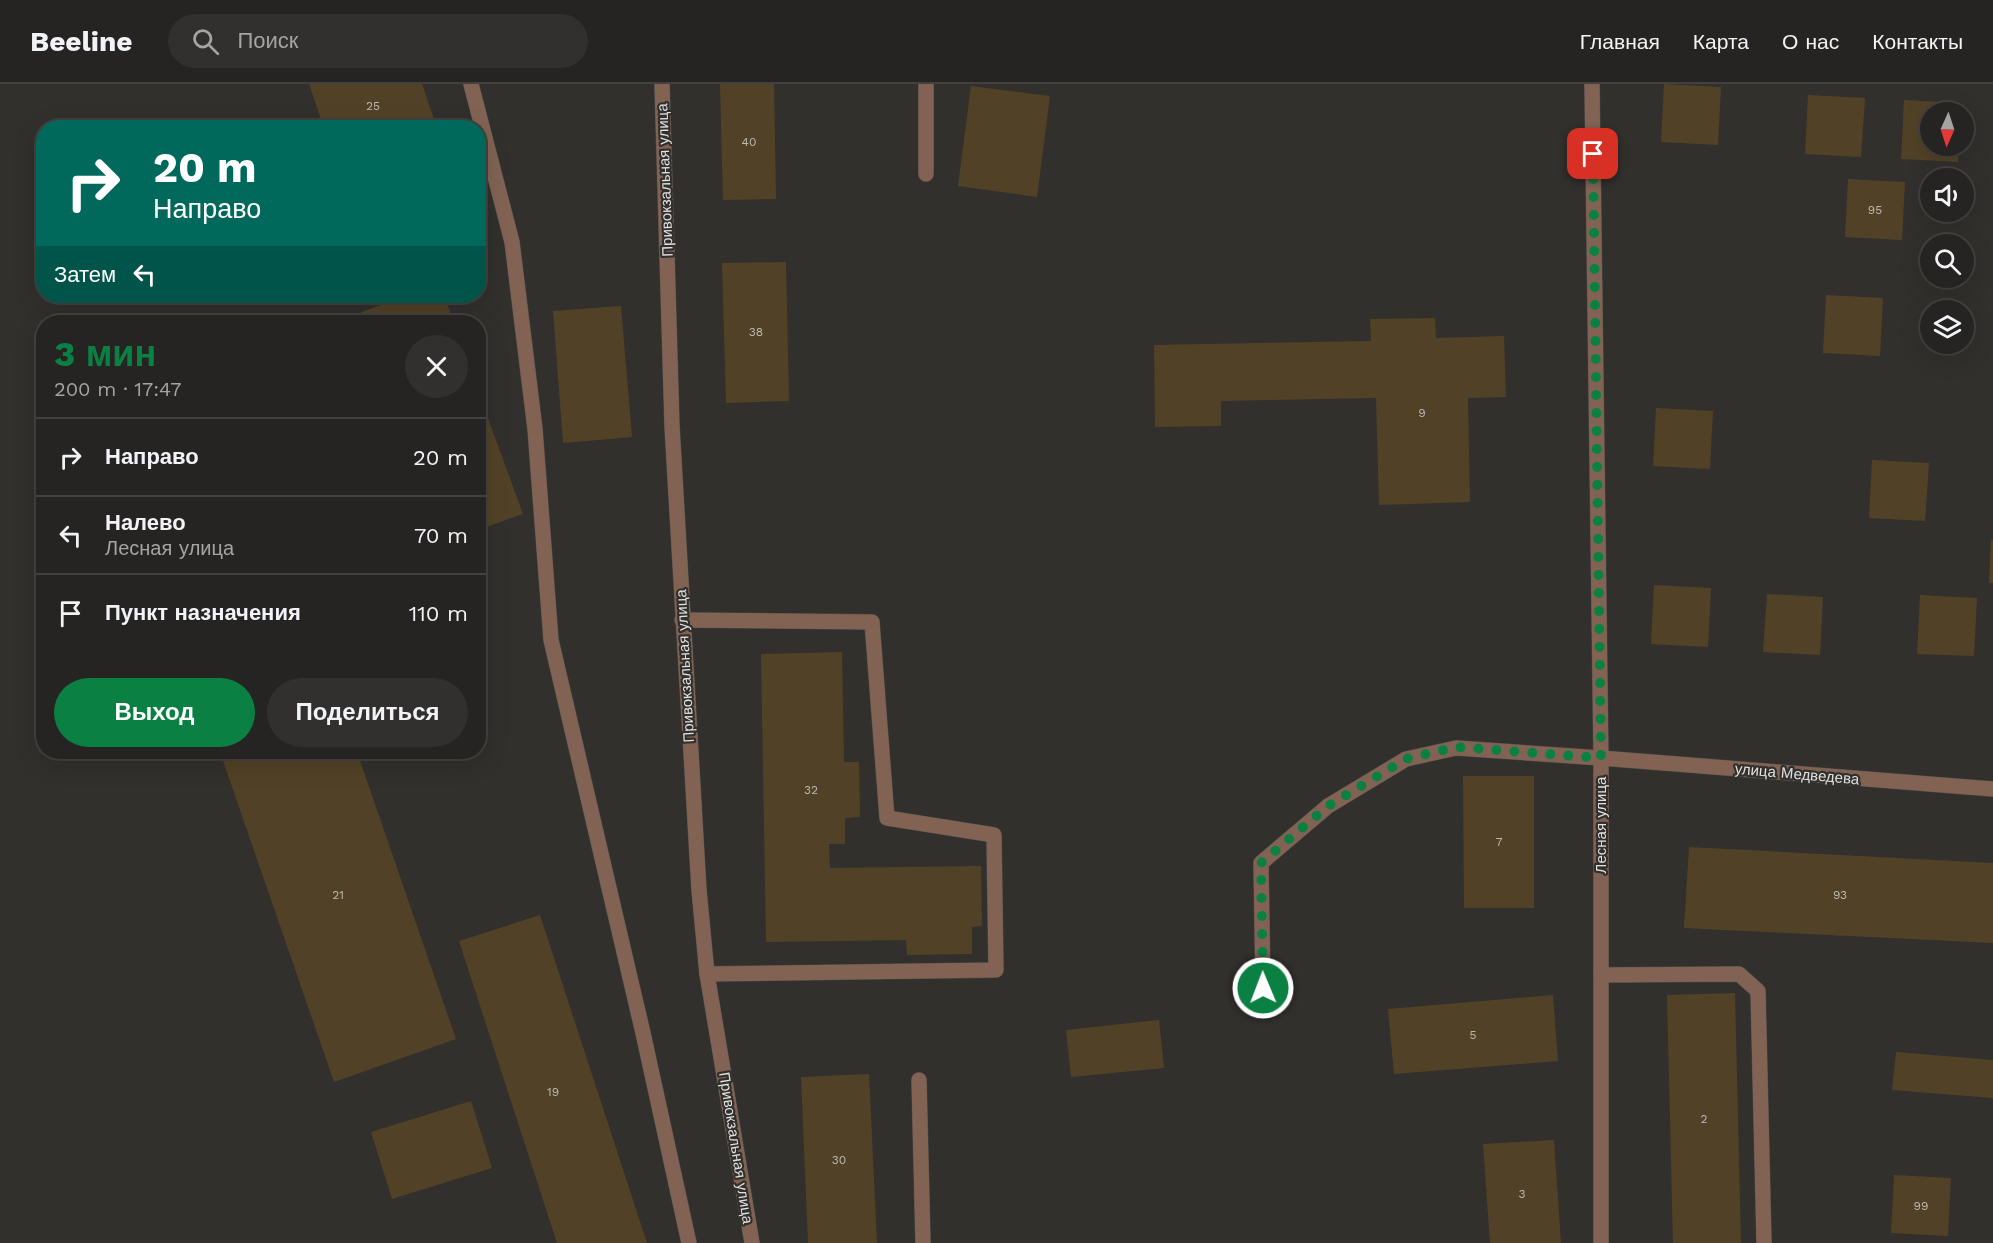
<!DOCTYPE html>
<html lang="ru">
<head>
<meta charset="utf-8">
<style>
	:root { --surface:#262422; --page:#32302f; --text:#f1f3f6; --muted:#a4a4a5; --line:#424140; --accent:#0b8043 }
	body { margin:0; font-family:"Work Sans",sans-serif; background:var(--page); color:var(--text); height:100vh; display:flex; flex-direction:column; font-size:22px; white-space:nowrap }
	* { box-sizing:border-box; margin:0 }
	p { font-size:20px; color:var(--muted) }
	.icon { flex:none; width:33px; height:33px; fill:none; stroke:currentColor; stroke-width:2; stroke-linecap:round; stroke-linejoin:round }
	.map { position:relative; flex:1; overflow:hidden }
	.details { position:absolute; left:36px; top:231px; width:450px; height:444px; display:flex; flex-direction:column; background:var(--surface); border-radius:24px; box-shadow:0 6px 24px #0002,0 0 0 2px var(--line) }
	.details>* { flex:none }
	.hud { position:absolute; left:36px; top:36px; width:450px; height:183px; border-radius:24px; box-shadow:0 6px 24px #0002,0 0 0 2px var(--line); background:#00695c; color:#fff; overflow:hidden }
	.needle { width:39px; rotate:183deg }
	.tools { position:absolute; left:1920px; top:18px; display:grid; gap:12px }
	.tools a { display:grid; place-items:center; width:54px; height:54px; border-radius:50%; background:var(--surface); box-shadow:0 6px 24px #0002,0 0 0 2px var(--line); font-size:30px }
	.pin { position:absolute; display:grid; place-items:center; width:51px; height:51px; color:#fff; margin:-26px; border-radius:12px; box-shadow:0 3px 9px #0006 }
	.me { position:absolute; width:66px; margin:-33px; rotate:359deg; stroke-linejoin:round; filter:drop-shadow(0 0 4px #0008) }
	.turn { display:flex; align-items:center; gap:21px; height:126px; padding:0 18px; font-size:27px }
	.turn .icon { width:78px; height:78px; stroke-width:2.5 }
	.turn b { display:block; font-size:42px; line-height:51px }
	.then { display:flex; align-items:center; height:57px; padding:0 18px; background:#0003; gap:12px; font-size:22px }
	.round { display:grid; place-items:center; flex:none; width:63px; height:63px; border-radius:32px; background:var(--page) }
	.summary { display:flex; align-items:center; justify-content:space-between; height:102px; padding:0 18px }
	h1 { font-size:36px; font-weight:700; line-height:45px; color:var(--accent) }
	.button { display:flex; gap:12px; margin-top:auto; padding:12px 18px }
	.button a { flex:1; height:69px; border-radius:36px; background:var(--accent); color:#fff; font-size:24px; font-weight:700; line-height:69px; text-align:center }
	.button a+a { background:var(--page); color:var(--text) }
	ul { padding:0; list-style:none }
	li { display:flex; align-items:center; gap:18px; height:78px; padding:0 18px; border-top:2px solid var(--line) }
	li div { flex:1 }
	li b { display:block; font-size:22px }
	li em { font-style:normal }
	header { display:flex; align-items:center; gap:36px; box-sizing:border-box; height:84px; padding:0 30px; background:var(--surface); border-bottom:2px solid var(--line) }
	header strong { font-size:28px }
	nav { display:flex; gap:33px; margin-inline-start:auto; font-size:21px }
	.search { width:420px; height:54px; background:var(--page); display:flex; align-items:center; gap:15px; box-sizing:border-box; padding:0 21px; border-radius:33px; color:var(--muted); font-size:22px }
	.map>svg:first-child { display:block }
	.building { fill:#514227 }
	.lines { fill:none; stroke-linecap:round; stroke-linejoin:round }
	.service-casing { stroke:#4e4c4a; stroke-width:16 }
	.minor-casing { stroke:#4e4c4a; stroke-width:16 }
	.service { stroke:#826353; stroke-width:15 }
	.minor { stroke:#826353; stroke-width:15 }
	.route { stroke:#0b8043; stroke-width:10; stroke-dasharray:0 18 }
	.labels { text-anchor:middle; stroke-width:4.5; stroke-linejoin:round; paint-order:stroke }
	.number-label { font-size:12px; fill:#beb9b2 }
	.street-label { font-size:15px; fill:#e2e1e0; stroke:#32302d }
</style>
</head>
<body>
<header>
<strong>Beeline</strong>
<div class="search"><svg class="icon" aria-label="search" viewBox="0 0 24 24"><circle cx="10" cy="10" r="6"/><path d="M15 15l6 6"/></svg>Поиск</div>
<nav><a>Главная</a><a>Карта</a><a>О нас</a><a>Контакты</a></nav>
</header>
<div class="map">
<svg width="1993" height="1159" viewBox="0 0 1993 1159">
	<rect width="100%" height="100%" fill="#32302d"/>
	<!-- building -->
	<path class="building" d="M309,0H422L437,44H324Z
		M720,0H774L776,115L723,116Z
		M1664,0L1721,3L1718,61L1661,58Z
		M971,2L1050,12L1037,113L958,102Z
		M1808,11L1865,14L1861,73L1805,70Z
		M1904,16L1961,19L1960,28H1930V62H1959L1958,78L1901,75Z
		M1848,95L1905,98L1902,156L1845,153Z
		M786,178L789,317L726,319L722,179Z
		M1826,211L1883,214L1880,272L1823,269Z
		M408,212H444L454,238H365L361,228Z
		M621,222L632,353L563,359L553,227Z
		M1435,234L1436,254L1504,252L1506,313L1468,314L1470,418L1379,421L1376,314L1221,317V342L1155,343L1154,261L1371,257L1370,235Z
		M478,307L523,430L478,446Z
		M1656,324L1713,327L1710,385L1653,382Z
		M1872,376L1929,379L1925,437L1869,434Z
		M1991,456H1993V499H1989Z
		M1654,501L1711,504L1708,563L1651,560Z
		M1767,510L1823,513L1820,571L1763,568Z
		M1920,511L1977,514L1974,572L1917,570Z
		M842,568L844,678H859L860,733L845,734V760H829L830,784L981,782L982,842L972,843V870L907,871L906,856L766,858L761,570Z
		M220,668H357L456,955L334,998Z
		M1463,692H1534V824H1464Z
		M1689,763L1993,779V859L1684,844Z
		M540,831L647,1159H557L459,857Z
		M1735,909L1741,1159H1673L1667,911Z
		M1553,911L1558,977L1394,990L1388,925Z
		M1159,936L1164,984L1071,993L1066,946Z
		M1896,968L1993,976V1014L1892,1006Z
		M869,990L877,1159H808L801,993Z
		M471,1017L492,1084L392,1115L371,1048Z
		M1554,1056L1561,1159H1490L1483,1060Z
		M1894,1091L1951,1094L1948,1152L1891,1149Z"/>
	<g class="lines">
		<defs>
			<path id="service" d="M471,0L512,158L535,345L551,556L643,949L689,1159
				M926,0V90
				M682,536L872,538L887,734L994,751L996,886L707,890
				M1601,891L1739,890L1758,907L1764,1159
				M1263,904L1261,779L1328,722L1406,675L1456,664L1601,674
				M919,996L923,1159"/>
			<path id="minor" d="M662,0L672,342L699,806L707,890L752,1159
				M1592,0L1601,674V1159
				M1601,674L1993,705"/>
		</defs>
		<!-- service casing -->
		<use href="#service" class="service-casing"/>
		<!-- minor casing -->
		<use href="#minor" class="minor-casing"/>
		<!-- service -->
		<use href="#service" class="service"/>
		<!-- minor -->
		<use href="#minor" class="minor"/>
	</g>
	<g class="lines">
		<!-- route -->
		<path class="route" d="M1263,904L1261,779L1328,722L1406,675L1456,663L1601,674L1593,70"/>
	</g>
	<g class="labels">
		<!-- number labels -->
		<g class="number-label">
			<text x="373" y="26">25</text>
			<text x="749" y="62">40</text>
			<text x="1875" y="130">95</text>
			<text x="756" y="252">38</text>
			<text x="1422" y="333">9</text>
			<text x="811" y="710">32</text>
			<text x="1499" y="762">7</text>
			<text x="338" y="815">21</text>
			<text x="1840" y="815">93</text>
			<text x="1473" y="955">5</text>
			<text x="553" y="1012">19</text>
			<text x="1704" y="1039">2</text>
			<text x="839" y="1080">30</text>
			<text x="1522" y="1114">3</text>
			<text x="1921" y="1126">99</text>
		</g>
		<!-- street labels -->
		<g class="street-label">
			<text transform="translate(665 96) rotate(-92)" y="5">Привокзальная улица</text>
			<text transform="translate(685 582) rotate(-93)" y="5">Привокзальная улица</text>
			<text transform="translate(1797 690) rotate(5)" y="5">улица Медведева</text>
			<text transform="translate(1601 741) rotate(-90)" y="5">Лесная улица</text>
			<text transform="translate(736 1064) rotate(81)" y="5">Привокзальная улица</text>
		</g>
	</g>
</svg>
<div class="tools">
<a><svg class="needle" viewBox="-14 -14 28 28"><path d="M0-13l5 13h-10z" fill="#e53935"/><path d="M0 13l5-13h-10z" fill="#a4a4a5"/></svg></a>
<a><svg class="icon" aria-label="sound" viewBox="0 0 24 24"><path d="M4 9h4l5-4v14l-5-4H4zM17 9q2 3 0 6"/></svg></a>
<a><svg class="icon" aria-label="search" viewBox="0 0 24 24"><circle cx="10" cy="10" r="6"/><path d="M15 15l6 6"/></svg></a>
<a><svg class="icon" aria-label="layers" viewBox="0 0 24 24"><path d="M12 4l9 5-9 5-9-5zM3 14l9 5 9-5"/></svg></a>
</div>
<div class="pin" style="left:1593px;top:70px;background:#d93025"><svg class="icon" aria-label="arrive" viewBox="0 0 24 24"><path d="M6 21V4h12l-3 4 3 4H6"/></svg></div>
<svg class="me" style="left:1263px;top:904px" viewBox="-20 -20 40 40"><circle r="17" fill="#0b8043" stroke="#fff" stroke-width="3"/><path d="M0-11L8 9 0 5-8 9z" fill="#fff"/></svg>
<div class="hud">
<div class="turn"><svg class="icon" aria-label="right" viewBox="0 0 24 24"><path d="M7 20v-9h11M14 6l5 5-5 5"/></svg><div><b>20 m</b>Направо</div></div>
<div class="then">Затем<svg class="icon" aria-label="left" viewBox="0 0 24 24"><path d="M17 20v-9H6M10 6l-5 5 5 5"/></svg></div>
</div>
<section class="details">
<div class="summary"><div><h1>3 мин</h1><p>200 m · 17:47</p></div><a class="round"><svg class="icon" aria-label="close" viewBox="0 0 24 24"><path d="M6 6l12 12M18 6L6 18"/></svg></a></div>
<ul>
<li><svg class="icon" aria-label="right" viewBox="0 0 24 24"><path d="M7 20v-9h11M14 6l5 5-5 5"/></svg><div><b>Направо</b></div><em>20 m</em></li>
<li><svg class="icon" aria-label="left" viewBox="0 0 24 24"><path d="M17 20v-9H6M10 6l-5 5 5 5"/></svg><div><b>Налево</b><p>Лесная улица</p></div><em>70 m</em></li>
<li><svg class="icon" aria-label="arrive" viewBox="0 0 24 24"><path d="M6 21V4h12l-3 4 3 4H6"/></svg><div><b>Пункт назначения</b></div><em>110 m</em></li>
</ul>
<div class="button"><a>Выход</a><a>Поделиться</a></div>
</section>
</div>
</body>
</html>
